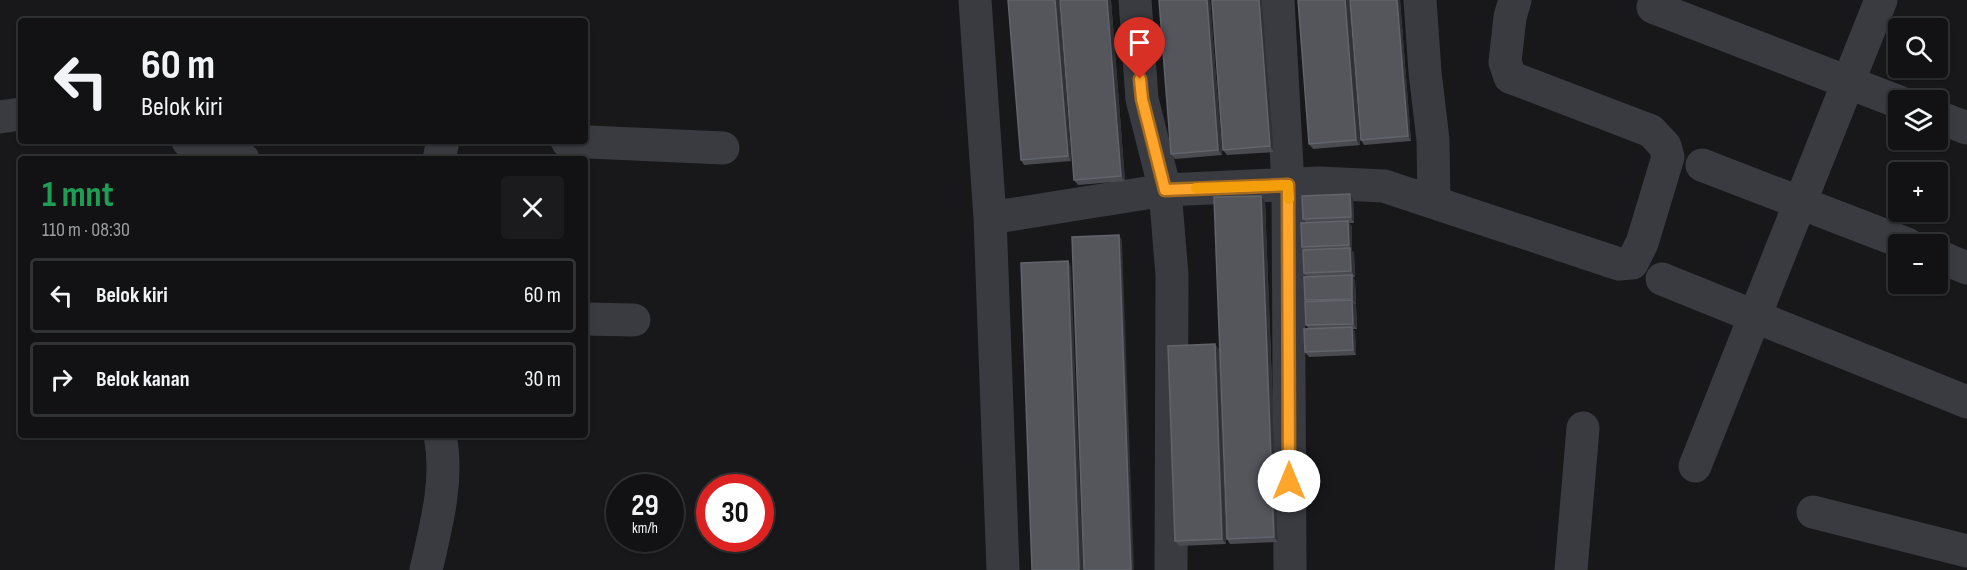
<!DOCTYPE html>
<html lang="id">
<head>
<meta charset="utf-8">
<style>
	:root { --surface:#121214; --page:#1b1b1d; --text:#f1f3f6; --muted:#9c9ea0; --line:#313234 }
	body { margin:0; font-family:"Sofia Sans Condensed",sans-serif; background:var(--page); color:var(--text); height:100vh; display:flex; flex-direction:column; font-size:22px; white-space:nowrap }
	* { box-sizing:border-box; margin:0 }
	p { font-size:20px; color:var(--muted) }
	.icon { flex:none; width:33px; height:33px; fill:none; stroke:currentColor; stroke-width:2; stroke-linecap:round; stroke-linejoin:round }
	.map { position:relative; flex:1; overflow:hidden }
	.sheet { position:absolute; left:18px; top:156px; width:570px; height:282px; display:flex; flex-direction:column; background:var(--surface); border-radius:6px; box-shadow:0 2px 4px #0004,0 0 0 2px var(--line) }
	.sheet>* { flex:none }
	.hud { position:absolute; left:18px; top:18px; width:570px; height:126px; border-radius:6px; box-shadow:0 2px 4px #0004,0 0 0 2px var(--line); background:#121214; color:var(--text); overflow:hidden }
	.fabs { position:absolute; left:1888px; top:18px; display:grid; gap:12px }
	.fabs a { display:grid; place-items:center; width:60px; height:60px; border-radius:6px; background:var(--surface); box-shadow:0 2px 4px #0004,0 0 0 2px var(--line); font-size:30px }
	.speed { position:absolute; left:606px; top:474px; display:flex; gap:12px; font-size:30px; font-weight:700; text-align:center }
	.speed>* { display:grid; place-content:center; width:78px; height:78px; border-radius:50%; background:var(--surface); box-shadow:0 2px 4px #0004,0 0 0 2px var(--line); line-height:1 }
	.speed small { font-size:15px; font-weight:400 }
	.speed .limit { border:9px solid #d22; background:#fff; color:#111 }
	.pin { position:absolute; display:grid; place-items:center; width:51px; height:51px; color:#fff; margin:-62px -26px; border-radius:50% 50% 50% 0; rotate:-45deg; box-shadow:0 0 6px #0007 }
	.pin .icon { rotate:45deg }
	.me { position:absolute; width:66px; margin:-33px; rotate:0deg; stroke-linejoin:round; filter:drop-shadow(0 0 4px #0008) }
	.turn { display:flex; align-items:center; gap:21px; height:126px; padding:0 24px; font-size:27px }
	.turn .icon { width:78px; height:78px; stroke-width:2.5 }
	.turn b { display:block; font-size:42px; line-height:51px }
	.round { display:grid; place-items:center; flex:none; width:63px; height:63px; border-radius:6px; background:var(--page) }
	.headline { display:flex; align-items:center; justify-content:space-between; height:102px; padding:0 24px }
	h1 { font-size:36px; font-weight:700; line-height:45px; color:#1e9e55 }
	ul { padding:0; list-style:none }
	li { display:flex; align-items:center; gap:18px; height:75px; margin:0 12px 9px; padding:0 12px; border:3px solid var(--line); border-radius:6px }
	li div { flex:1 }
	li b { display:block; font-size:22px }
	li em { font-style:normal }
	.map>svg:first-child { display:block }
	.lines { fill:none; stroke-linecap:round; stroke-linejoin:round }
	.street { stroke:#393b40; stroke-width:33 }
	.wall { fill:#494b50 }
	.shaded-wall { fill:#313236 }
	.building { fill:#54565c; stroke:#61646b; stroke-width:1.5 }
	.route-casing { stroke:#a66b1d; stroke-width:15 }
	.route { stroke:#ffa52c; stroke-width:10 }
	.slow { stroke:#f59e0b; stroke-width:10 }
</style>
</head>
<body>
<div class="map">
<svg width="1967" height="570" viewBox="0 0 1967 570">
	<rect width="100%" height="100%" fill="#18181b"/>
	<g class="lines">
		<!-- street -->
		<path class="street" d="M975,0L990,218L1003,570
			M1135,0L1142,99L1165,190L1172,275L1171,570
			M1278,0L1288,185L1290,570
			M1420,0L1425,72L1433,140L1434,201
			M1653,7L1899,102
			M0,117L21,114
			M1938,117L1967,128
			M188,141L243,159
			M567,141L723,148
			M439,159L443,141
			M1702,165L1907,244
			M990,218L1165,190L1319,183L1384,186L1619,264L1632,263L1642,243L1668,157L1665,146L1651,131L1510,77L1505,62L1510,17L1515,0
			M1938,256L1967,268
			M1662,279L1967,402
			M585,319L634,320
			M1695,466L1881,0
			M1813,512L1967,551
			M426,570C436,526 449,480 440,435
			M1571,570L1583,428"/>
	</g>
	<!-- wall -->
	<path class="wall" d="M1008,0H1059L1071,161L1024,165L1021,160Z
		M1060,0H1111L1125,181L1078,185L1074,180Z
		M1159,0H1210L1222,155L1175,159L1171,154Z
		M1212,0H1262L1274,152L1227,155L1223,150Z
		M1298,0H1349L1360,145L1313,149L1309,144Z
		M1350,0H1400L1411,141L1364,145L1361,140Z
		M1261,196L1265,201L1278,542L1230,544L1227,539Z
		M1353,199L1354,223H1349L1352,227V250H1351L1354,253L1355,277H1353L1355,281L1356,304H1355L1356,306L1357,329H1353L1355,332L1356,355L1309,357L1305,352L1308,328L1306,325V302L1305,300L1306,277L1304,273V250L1302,247L1306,223L1303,219Z
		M1219,349L1226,544L1179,546L1175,541Z"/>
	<!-- shaded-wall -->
	<path class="shaded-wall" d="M1055,0H1059L1071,161L1068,156Z
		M1107,0H1111L1125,181L1121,176Z
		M1207,0H1210L1222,155L1218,150Z
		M1259,0H1262L1274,152L1270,146Z
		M1345,0H1349L1360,145L1356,140Z
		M1397,0H1400L1411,141L1408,136Z
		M1350,194L1353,199L1354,223L1351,217Z
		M1261,196L1265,201L1278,542L1274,537Z
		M1348,221L1352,227V250L1349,245Z
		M1119,235L1122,240L1134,570H1131Z
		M1350,248L1354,253L1355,277L1351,271Z
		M1068,261L1071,266L1083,570H1079Z
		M1352,275L1355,281L1356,304L1352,299Z
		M1352,300L1356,306L1357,329L1353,324Z
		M1352,327L1355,332L1356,355L1353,350Z
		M1215,344L1219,349L1226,544L1222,539Z"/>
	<!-- building -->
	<path class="building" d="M1008,0H1055L1068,156L1021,160Z
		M1060,0H1107L1121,176L1074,180Z
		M1159,0H1207L1218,150L1171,154Z
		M1212,0H1259L1270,146L1223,150Z
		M1298,0H1345L1356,140L1309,144Z
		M1350,0H1397L1408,136L1361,140Z
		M1350,194L1351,217L1303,219L1302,196Z
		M1261,196L1274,537L1227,539L1214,197Z
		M1348,221L1349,245L1302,247L1301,223Z
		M1119,235L1131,570H1084L1072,237Z
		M1350,248L1351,271L1304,273L1303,250Z
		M1068,261L1079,570H1032L1021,263Z
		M1352,275V299L1305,300L1304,277Z
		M1352,300L1353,324L1306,325L1305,302Z
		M1352,327L1353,350L1305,352L1304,329Z
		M1215,344L1222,539L1175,541L1168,346Z"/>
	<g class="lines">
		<defs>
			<path id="route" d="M1140,79L1142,99L1165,190L1288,185L1289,481"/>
		</defs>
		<!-- route casing -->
		<use href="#route" class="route-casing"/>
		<!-- route -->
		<use href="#route" class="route"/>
		<!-- slow -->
		<path class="slow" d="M1196,188L1288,185L1289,199"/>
	</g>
</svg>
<div class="fabs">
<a><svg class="icon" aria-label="search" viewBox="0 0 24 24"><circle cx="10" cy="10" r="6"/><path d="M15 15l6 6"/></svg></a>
<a><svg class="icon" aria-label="layers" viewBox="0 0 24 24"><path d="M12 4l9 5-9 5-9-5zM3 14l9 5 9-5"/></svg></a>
<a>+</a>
<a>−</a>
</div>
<div class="speed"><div>29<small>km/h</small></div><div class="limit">30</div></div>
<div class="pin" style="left:1140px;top:79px;background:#d93025"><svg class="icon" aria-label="arrive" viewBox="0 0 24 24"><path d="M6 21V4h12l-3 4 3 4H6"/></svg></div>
<svg class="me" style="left:1289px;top:481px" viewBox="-20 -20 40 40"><circle r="19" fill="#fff"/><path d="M0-13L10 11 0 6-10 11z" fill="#ffa52c"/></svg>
<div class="hud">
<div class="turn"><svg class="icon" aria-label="left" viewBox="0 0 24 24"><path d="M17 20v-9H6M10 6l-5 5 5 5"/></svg><div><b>60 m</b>Belok kiri</div></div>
</div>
<section class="sheet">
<div class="headline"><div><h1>1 mnt</h1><p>110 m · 08:30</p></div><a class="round"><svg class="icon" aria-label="close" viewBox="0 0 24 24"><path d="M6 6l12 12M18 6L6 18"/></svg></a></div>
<ul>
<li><svg class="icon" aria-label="left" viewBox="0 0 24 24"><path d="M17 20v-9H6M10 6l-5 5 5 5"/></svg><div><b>Belok kiri</b></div><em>60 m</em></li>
<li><svg class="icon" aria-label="right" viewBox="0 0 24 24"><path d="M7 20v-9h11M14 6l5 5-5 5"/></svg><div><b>Belok kanan</b></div><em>30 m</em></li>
</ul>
</section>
</div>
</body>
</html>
